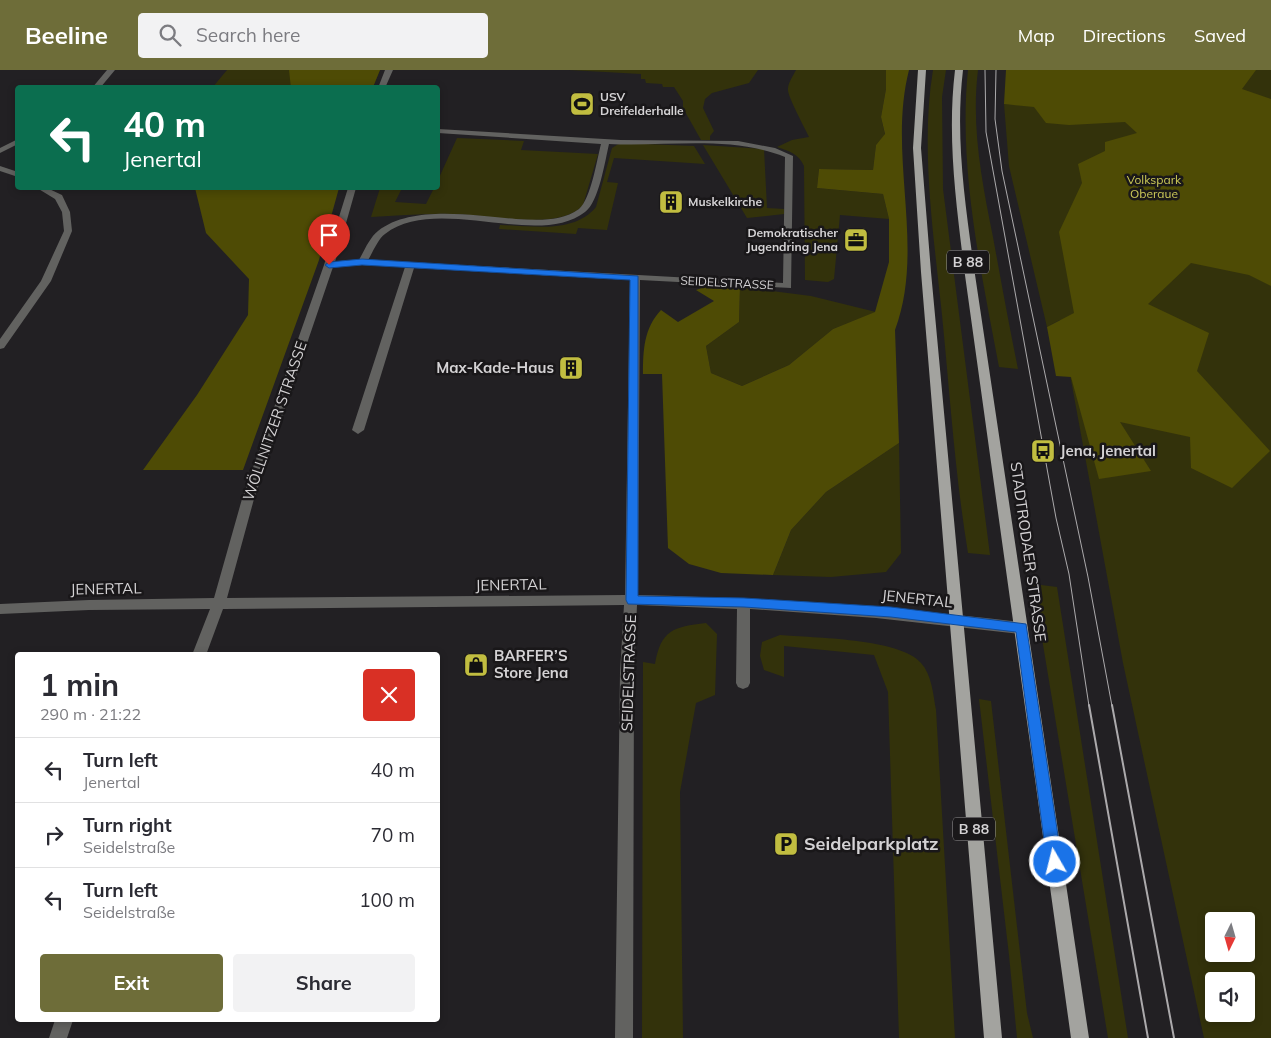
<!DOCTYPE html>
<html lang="en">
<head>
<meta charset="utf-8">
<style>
	:root { --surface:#fff; --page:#f2f2f3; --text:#2b2b33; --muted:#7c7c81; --line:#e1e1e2; --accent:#6e6d39 }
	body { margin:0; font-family:Mulish,sans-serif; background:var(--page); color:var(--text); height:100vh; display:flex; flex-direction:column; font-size:19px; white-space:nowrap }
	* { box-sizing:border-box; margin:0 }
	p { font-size:16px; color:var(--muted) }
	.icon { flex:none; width:28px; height:28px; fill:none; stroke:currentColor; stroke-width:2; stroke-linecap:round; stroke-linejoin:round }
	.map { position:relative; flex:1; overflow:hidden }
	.drawer { position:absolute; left:15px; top:582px; width:425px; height:370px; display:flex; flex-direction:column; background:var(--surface); border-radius:5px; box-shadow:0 2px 8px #0003 }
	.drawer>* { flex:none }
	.top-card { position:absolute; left:15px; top:15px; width:425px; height:105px; border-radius:5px; box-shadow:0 2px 8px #0003; background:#0b6e4f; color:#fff; overflow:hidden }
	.needle { width:32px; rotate:185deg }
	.fabs { position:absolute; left:1205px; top:842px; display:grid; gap:10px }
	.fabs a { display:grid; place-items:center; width:50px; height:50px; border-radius:5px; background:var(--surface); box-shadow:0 2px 8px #0003; font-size:25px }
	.pin { position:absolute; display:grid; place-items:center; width:42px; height:42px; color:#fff; margin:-51px -21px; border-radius:50% 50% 50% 0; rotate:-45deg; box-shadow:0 0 5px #0007 }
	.pin .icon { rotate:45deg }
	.me { position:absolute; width:55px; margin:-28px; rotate:352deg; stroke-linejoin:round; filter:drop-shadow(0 0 4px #0008) }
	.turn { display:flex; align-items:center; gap:18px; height:105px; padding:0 25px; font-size:22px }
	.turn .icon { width:65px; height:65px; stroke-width:2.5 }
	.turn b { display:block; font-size:35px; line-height:42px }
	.round { display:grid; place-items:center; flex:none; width:52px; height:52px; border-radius:5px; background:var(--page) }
	.overview { display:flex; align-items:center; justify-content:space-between; height:85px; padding:0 25px }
	h1 { font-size:30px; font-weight:700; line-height:38px }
	.primary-button { display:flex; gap:10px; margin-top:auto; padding:10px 25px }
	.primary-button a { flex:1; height:58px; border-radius:5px; background:var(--accent); color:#fff; font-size:20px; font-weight:700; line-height:58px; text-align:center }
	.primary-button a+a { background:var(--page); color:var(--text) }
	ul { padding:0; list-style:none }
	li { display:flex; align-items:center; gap:15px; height:65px; padding:0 25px; border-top:1px solid var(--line) }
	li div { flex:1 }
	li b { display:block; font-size:19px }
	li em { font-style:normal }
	header { display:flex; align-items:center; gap:30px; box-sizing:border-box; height:70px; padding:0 25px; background:var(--accent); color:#fff }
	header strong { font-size:24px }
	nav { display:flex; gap:28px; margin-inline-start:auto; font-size:18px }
	.search { width:350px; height:45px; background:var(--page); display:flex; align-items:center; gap:12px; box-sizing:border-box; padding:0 18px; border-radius:5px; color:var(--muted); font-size:19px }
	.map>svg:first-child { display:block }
	.green { fill:#33320b; fill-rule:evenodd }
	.forest { fill:#4e4b05 }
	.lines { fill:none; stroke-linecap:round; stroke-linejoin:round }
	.minor { fill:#626260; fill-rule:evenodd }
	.major { fill:#a3a39f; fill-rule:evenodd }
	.tram-far1 { stroke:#acaaac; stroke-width:1 }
	.tram { stroke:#acaaac; stroke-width:2 }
	.route { fill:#1a73e8; stroke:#114b97 }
	.labels { text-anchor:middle; stroke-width:5; stroke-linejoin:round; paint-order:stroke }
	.far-poi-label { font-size:12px; font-weight:bold; fill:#d4d2d4; stroke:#191719; text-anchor:start }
	.far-park-label { font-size:12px; fill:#ccc958; stroke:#191719 }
	.far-street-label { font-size:12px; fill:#d4d2d4; stroke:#191719 }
	.shield { fill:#191719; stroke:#9c9a9c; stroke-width:1 }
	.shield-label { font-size:14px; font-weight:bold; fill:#d4d2d4 }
	.poi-label { font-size:15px; font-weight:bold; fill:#d4d2d4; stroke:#191719; text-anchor:start }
	.street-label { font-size:15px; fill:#d4d2d4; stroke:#191719 }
	.near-poi-label { font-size:18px; font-weight:bold; fill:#d4d2d4; stroke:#191719; text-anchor:start }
</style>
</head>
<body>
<header>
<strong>Beeline</strong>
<div class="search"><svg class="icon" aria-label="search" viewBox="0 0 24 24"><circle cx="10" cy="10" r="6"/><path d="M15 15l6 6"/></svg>Search here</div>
<nav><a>Map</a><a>Directions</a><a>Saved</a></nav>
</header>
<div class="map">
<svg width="1271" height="968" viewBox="0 0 1271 968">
	<rect width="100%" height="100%" fill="#222023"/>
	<!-- green -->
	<path class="green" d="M227,0H380L373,17L212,18Z
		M569,0H758L749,13L712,23L705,29L703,38L714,61L710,66V70H701L683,38V31L674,17H663L662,14L646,13L645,9H641V4Z
		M796,0H886V19L881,47L885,65L876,75L873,100L819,99L817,118L883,124L889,149L840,145L834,209L828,212L805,210L804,96C799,84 789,81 777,77L792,70L809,67C805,58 787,26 788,19C788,13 793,6 796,0Z
		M933,0H946L942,27L943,119L990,485L968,483C955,404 950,325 942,245C934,167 920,78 933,0Z
		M968,0H978C971,57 982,112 993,167C1001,211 1009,255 1018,299L999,297C981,201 958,98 968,0Z
		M1015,0H1271V968H1204L1123,593L1060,250L1047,257L1009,96L1004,34L1021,35ZM1214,851H1246V884H1214ZM1214,911H1246V944H1214Z
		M457,68L524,71L521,80L598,84L583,135C560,162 485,144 452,144C425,143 398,146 371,147L380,118H402L395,132L426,134L434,118H438V110Z
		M620,73L694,76L705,94L614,88L607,112L618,113L607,160L578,158L576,164L499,159L500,155C531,156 574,164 596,137L612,78Z
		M703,75L764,79L767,138L784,139V144L747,148Z
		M740,217L811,226L876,242L833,259L789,295L742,316L711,303L706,276L739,252Z
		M899,373L901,483L886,502L831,507L773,505L791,460L826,422Z
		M1033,514L1057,517L1128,968H1108Z
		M706,553L717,564L715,625L696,633L680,722L683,968H642L643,592L655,594C661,560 673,557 706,553Z
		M780,565C813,568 900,568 921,593C932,605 933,624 936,640L955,968H899L888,622L874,585L784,576V607L764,600L760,586L762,572Z
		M979,629L991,631L1027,943L1033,968H1017L1009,885Z"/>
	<!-- forest -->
	<path class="forest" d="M289,0H380L373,17L291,18Z
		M886,0H909C887,86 926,177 895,260L899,373L826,422L791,460L773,505L721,503L689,494L668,478L662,304H643C643,280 644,258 661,240L678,252L714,231L696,220L710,215L740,217L739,252L706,276L711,303L742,316L789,295L833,259L875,242L889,192V149L883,124L817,118L819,99L873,100L876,75L885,64L881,47L886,19Z
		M1006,0H1256L1242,19L1271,29V216L1249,205L1191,193L1148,234L1209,263L1197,301L1270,381L1232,418L1191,398L1190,367L1120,352L1151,401L1099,409L1071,307L1056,306L1047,257L1074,243L1059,162L1082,113L1078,94L1105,81V72L1137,63L1125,52L1069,55L1046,53L1034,37L1004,34Z
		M195,118H339L319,190L243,400H143L197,325L248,245L249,209L206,163Z"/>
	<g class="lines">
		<!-- minor -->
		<path class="minor" d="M107,0H115L100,18H92Z
			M385,0H393L385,18H378Z
			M438,59L621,70L738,71L775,78L793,86L791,218L640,210L638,525C766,528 893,537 1021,552L1026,554L1028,558L1026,562L1021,564L876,548L750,539V613L748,617L743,619L738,617L736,613L737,539L637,535L634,603L633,968H615L620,603L624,535L223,539L206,585H192L210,539L89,540L0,544V534L89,530L214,528L242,429L324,195L348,118H356L335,192L359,190C364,181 370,167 378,161C412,134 476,146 516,149C537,150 561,152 579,139C591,129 597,89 601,74L438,63ZM609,74C667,77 730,65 785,87L783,213L368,190C373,182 378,169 385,164C437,124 538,179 585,142C599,132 605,91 609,74ZM362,195L405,197L352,360L358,364L364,360L414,198L630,210L625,525L227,528L254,429L333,197Z
			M18,69V74L0,83V78Z
			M0,96L18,102V107L0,101Z
			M37,118H47L62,125L70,142L72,161L51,211L4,278L0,279V269L41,211L64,161L62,142L55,129Z
			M55,950H73L67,968H49Z"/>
		<!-- major -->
		<path class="major" d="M918,0H926L921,78L931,202L1002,968H984L921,202L913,78Z
			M955,0H963C955,67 965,132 974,198L1089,968H1071L964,198C956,132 947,67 955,0Z"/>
		<!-- tram-far1 -->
		<path class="tram-far1" d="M985,0L986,62L1056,448L1069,504L1089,636
			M996,0L995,49L1002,101L1088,507L1112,636"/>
		<!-- tram -->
		<path class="tram" d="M1089,635L1148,968
			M1112,635L1174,968"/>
	</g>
	<!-- route -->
	<path class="route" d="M362,189L638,206V526L744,528L891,537L1026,554L1062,792L1060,798L1055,800L1049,798L1047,792L1016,562L891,547L744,537L628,534L626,530L630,210L362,195L329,198L325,195L329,192Z"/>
	<!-- icons -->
	<defs>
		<symbol id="stadium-square" viewBox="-11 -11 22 22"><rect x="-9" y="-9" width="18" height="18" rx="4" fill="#c1bd40" stroke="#191719"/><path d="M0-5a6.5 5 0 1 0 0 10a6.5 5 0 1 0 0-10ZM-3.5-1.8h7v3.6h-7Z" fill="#111"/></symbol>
		<symbol id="building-square" viewBox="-11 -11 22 22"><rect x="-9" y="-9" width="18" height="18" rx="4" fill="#c1bd40" stroke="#191719"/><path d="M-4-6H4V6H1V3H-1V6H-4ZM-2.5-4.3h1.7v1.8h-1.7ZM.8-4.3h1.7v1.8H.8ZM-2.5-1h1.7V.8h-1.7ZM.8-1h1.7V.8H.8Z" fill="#111"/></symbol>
		<symbol id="office-square" viewBox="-11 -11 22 22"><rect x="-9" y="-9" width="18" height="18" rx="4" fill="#c1bd40" stroke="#191719"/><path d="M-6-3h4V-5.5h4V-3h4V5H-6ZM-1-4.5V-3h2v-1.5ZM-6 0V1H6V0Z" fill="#111"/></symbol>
		<symbol id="bus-square" viewBox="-11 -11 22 22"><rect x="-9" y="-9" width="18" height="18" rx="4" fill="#c1bd40" stroke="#191719"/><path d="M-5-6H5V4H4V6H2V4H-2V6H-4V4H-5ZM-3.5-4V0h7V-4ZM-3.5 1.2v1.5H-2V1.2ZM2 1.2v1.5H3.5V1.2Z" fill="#111"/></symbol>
		<symbol id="shop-square" viewBox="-11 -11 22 22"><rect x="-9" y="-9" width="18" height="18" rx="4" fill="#c1bd40" stroke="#191719"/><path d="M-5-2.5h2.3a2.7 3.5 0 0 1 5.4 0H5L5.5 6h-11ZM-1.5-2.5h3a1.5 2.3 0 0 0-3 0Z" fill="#111"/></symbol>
		<symbol id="parking-square" viewBox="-11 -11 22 22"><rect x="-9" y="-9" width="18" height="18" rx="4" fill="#c1bd40" stroke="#191719"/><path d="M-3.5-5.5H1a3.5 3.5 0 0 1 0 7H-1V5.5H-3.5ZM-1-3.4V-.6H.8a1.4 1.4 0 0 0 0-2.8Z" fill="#111"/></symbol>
	</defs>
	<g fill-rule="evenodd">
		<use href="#stadium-square" x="568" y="20" width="28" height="28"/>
		<use href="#building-square" x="657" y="118" width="28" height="28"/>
		<use href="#office-square" x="842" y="156" width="28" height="28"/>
		<use href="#building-square" x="557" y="284" width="28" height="28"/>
		<use href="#bus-square" x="1029" y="367" width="28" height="28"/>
		<use href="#shop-square" x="462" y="581" width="28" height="28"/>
		<use href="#parking-square" x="772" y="760" width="28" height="28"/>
	</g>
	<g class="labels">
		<!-- far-poi labels -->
		<g class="far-poi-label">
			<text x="600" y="31">USV<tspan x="600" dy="14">Dreifelderhalle</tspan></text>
			<text x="688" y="136">Muskelkirche</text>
			<text x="838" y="167" text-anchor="end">Demokratischer<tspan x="838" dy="14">Jugendring Jena</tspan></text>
		</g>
		<!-- far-park labels -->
		<g class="far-park-label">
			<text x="1154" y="114">Volkspark<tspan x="1154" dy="14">Oberaue</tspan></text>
		</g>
		<!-- far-street labels -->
		<g class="far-street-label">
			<text transform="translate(727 213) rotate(3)" y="4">SEIDELSTRASSE</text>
		</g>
		<!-- shield labels -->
		<g class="shield">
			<rect x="947" y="180.5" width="42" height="23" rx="4"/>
			<rect x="953" y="747.5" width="42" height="23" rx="4"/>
		</g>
		<g class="shield-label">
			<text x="968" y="197">B 88</text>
			<text x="974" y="764">B 88</text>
		</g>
		<!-- poi labels -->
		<g class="poi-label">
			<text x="554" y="303" text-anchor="end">Max-Kade-Haus</text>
			<text x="1060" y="386">Jena, Jenertal</text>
			<text x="494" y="591">BARFER’S<tspan x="494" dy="17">Store Jena</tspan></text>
		</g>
		<!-- street labels -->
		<g class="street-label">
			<text transform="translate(275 351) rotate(-71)" y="5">WÖLLNITZER STRASSE</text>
			<text transform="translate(1028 482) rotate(82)" y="5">STADTRODAER STRASSE</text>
			<text transform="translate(511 515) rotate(-1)" y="5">JENERTAL</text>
			<text transform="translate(106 519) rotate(-1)" y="5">JENERTAL</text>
			<text transform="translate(917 529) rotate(6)" y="5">JENERTAL</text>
			<text transform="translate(629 603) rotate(-88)" y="5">SEIDELSTRASSE</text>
		</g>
		<!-- near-poi labels -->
		<g class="near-poi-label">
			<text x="804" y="780">Seidelparkplatz</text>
		</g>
	</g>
</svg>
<div class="fabs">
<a><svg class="needle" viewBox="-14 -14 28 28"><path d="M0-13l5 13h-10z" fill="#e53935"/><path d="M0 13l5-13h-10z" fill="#7c7c81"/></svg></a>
<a><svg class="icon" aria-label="sound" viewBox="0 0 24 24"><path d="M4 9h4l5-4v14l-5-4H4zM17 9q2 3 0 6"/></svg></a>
</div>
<div class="pin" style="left:329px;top:195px;background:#d93025"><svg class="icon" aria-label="arrive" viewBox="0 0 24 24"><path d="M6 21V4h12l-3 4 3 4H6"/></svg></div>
<svg class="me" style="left:1055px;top:792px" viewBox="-20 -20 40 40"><circle r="17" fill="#1a73e8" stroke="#fff" stroke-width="3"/><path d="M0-11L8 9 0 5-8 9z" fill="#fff"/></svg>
<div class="top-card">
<div class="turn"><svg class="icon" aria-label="left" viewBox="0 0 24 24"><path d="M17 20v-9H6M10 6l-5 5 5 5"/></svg><div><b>40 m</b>Jenertal</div></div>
</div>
<section class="drawer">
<div class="overview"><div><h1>1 min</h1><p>290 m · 21:22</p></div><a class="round" style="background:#d93025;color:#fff"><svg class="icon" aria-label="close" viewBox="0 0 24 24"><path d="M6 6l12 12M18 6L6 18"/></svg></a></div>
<ul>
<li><svg class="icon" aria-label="left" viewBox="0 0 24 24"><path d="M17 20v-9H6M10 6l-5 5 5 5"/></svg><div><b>Turn left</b><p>Jenertal</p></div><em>40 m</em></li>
<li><svg class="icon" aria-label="right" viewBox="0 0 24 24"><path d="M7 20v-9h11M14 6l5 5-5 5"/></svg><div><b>Turn right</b><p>Seidelstraße</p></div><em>70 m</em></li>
<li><svg class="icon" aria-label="left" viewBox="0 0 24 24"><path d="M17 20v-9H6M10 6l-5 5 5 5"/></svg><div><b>Turn left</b><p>Seidelstraße</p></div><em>100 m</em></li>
</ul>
<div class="primary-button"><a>Exit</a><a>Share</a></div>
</section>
</div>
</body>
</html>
